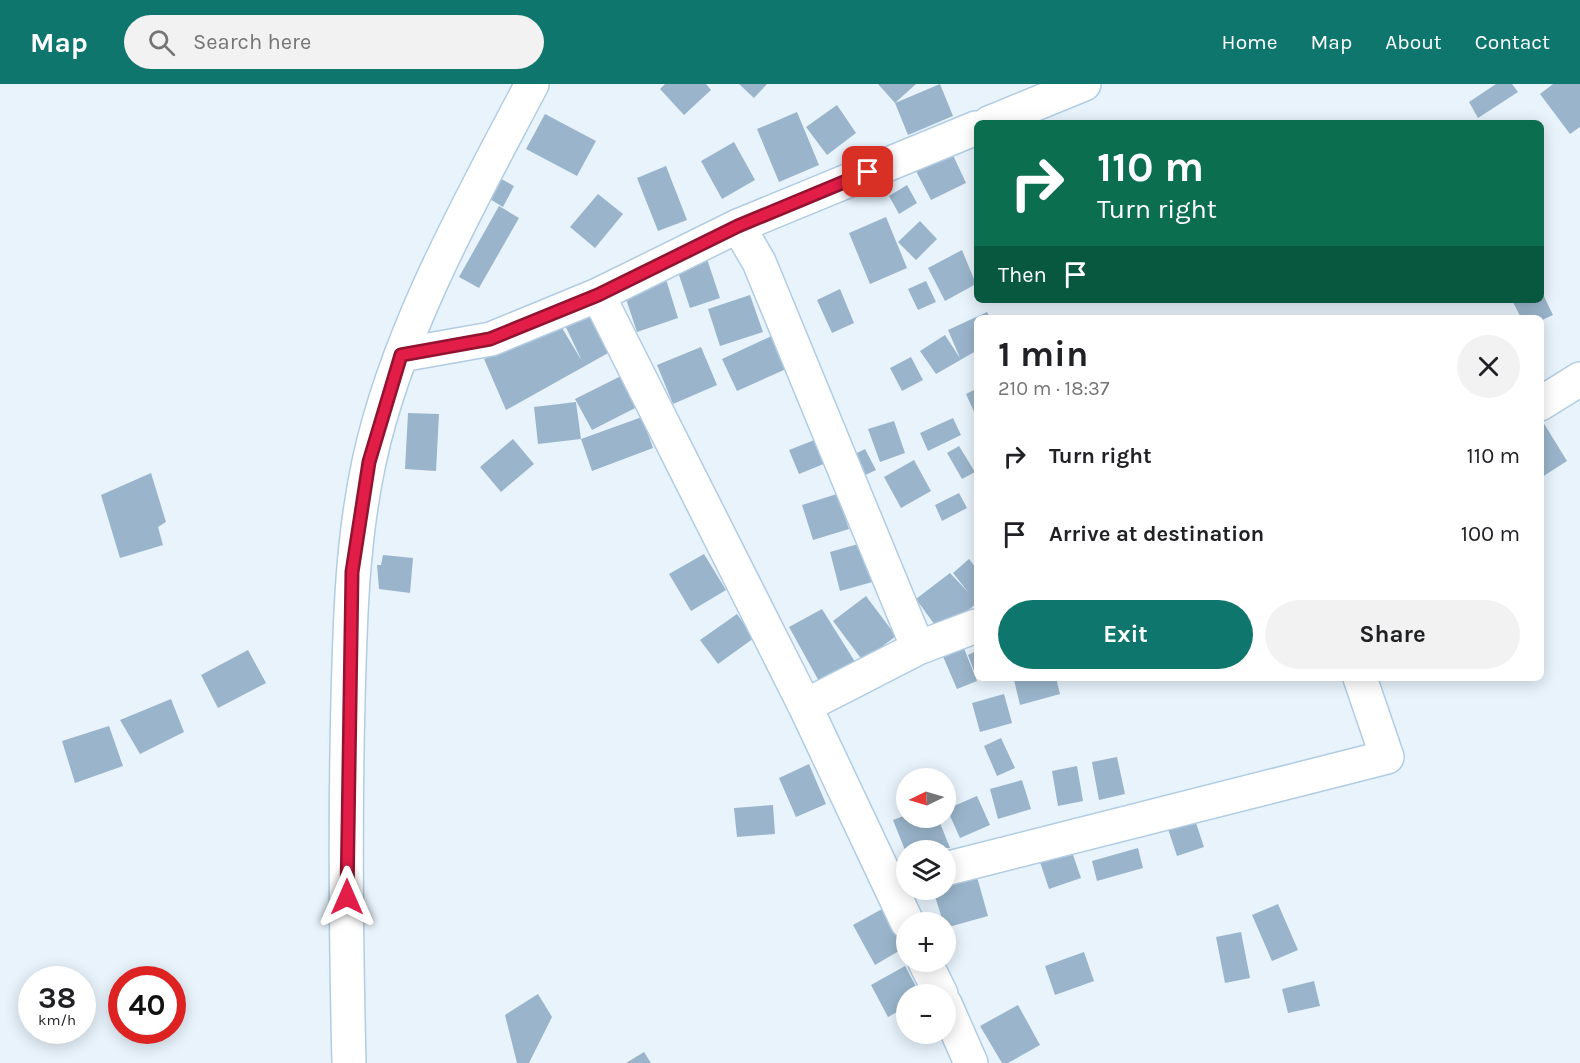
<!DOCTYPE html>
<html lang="en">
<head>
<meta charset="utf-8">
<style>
	:root { --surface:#fff; --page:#f2f2f2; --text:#202124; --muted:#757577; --accent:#0f766e }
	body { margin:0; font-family:Karla,sans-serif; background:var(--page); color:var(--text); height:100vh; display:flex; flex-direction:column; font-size:22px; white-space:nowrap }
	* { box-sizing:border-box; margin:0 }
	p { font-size:20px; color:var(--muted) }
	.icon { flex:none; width:33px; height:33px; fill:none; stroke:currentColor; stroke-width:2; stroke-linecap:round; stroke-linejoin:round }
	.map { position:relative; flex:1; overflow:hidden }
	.sheet { position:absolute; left:974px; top:231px; width:570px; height:366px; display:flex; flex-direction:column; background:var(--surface); border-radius:9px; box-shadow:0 3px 15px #0003 }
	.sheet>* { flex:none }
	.guide { position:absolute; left:974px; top:36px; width:570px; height:183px; border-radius:9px; box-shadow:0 3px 15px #0003; background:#0b6e4f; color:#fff; overflow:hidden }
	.needle { width:39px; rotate:265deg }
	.buttons { position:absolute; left:896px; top:684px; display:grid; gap:12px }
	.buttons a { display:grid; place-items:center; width:60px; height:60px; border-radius:50%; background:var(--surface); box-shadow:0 3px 15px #0003; font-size:30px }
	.speed { position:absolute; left:18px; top:882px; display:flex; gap:12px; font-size:30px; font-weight:700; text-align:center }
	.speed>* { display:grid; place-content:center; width:78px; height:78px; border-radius:50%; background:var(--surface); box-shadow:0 3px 15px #0003; line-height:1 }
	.speed small { font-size:15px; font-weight:400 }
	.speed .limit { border:9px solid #d22; background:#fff; color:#111 }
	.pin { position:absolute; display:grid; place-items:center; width:51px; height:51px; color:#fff; margin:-26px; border-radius:12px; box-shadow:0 3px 9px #0006 }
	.me { position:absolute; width:66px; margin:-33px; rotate:0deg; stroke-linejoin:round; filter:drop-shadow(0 0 4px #0008) }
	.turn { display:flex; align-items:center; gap:21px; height:126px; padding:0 24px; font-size:27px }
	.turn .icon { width:78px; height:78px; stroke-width:2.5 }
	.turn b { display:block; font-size:42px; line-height:51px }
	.then { display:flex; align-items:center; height:57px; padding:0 24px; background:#0003; gap:12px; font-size:22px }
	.round { display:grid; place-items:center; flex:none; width:63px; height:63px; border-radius:32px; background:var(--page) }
	.headline { display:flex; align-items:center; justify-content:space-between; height:102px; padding:0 24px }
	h1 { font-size:36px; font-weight:700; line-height:45px }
	.cta { display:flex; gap:12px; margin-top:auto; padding:12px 24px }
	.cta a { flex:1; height:69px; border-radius:36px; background:var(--accent); color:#fff; font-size:24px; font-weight:700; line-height:69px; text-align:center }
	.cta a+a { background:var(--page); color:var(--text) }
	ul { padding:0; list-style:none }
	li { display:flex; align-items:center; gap:18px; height:78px; padding:0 24px }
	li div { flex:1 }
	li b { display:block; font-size:22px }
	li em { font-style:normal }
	header { display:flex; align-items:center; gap:36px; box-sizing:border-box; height:84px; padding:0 30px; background:var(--accent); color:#fff }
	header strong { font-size:28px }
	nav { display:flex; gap:33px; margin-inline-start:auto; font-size:21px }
	.search { width:420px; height:54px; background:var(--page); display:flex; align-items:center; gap:15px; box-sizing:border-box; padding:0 21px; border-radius:33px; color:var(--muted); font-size:22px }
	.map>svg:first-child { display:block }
	.building { fill:#9ab5cb }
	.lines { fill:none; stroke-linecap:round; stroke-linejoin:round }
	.minor-casing { stroke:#b1cce3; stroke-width:36 }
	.tertiary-casing { stroke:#b1cce3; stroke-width:36 }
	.minor { stroke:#fff; stroke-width:33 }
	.tertiary { stroke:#fff; stroke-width:33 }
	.route-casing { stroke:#92132f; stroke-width:15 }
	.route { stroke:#e11d48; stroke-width:10 }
</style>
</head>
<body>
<header>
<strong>Map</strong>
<div class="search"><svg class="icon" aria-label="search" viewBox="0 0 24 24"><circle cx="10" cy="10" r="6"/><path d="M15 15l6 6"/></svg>Search here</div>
<nav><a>Home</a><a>Map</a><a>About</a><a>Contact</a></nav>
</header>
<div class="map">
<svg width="1580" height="979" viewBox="0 0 1580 979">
	<rect width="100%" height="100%" fill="#e8f3fc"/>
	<!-- building -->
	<path class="building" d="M665,0H706L711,6L684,31L660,5Z
		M739,0H767L754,14Z
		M878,0H916L895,19L940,0L953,32L908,51L895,19Z
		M1496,0H1512L1518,8L1478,34L1469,18Z
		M1553,0H1580V43L1570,50L1540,10Z
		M837,21L856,49L827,71L806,43Z
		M797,28L819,81L779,98L757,45Z
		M545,30L596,57L577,92L526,65Z
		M734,58L755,96L722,115L701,77Z
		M952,69L966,99L931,116L916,87Z
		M666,82L687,136L658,147L637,94Z
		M496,92L514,102L503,123L485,112Z
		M907,101L917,119L899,130L889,112Z
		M598,110L623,130L595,164L570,143Z
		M499,122L519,134L479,204L459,193Z
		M886,133L907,184L870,200L849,149Z
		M920,137L937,155L916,176L898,158Z
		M962,166L976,200L945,217L928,184Z
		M705,169L720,214L690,224L675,179Z
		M665,192L678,234L637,248L623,206Z
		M926,197L936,218L918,226L908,205Z
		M1540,204L1553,231L1540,237V234H1521L1512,216H1540Z
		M840,205L854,239L832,249L817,216Z
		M750,211L763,248L720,262L708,225Z
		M588,224L610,268L506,326L484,275L525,259L559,239L582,277L563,237Z
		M987,228L990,234H976V267L936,290L920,267L945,251L960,274L948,246Z
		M780,248L795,281L737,307L722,275Z
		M701,263L717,301L673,320L657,281Z
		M911,273L923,296L902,307L890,284Z
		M629,288L645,319L592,346L575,315Z
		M976,305V332L966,310Z
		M576,318L581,355L642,333L653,364L592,387L581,355L538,360L534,323Z
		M408,329L439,330L436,387L405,385Z
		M953,334L961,351L928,367L920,349Z
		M894,337L905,369L880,378L868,345Z
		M1543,338L1567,377L1542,393L1540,340Z
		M822,353L831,377L799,390L789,366Z
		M513,355L534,380L501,408L480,383Z
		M959,362L975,388L962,395L947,369Z
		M865,365L876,386L861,393L851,372Z
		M914,376L931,407L901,424L884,393Z
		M151,389L166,438L158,443L163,461L120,474L101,411Z
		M959,409L967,424L942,437L935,421Z
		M837,410L849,445L813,456L802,421Z
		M865,458L876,497L840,507L830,468Z
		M704,470L726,506L691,527L669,490Z
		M383,471L413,474L410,509L379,505L377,481H381Z
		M969,475L976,484V520L940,548L916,515L950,489L969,509L953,489Z
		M866,512L896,552L863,577L833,537Z
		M822,525L857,581L820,599L789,543Z
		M737,530L754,554L718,580L700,556Z
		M959,552L977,597L957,605L938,561Z
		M248,566L266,599L218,624L201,591Z
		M976,567V592L968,571Z
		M1023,594H1056L1060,610L1020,621L1014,596Z
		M1004,610L1012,639L980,648L972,619Z
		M171,615L184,648L140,670L120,636Z
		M109,642L123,682L75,699L62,657Z
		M1001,654L1015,684L997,692L984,662Z
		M1117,673L1125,710L1099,716L1092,678Z
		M809,680L826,720L796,733L779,694Z
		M1077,682L1083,717L1058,722L1052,687Z
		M1022,696L1031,725L998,735L990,705Z
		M977,712L990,741L960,754L947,725Z
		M773,721L775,750L737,753L734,724Z
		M906,731V734H938L950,764L905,766L893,736Z
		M1195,736L1204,763L1177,772L1168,745Z
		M1138,764L1143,784L1097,797L1092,777Z
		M1071,765L1081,794L1049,805L1039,775Z
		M977,793L988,832L945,844L933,806H945V802Z
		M1278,820L1298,866L1272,877L1252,831Z
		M882,825L904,864L875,881L853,841Z
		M1241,848L1250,894L1225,899L1216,853Z
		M1084,868L1094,897L1055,911L1045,882Z
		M905,882L920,910H906V923L888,933L871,901Z
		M1314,897L1320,922L1288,929L1282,905Z
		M538,910L552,933L529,979H517L505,931Z
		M1018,921L1040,961L1008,979H1002L980,942Z
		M644,968L651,979H626Z"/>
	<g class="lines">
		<defs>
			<path id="minor" d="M989,39L1084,0
				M738,142L759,178L918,564
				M598,211L805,622L907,838
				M401,271L491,255L598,211L738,142L976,44
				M1540,320L1580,295
				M805,622L918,564L976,542
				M945,785L1387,673L1360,594
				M925,878L941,910
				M945,920L971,979"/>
			<path id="tertiary" d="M349,979C346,858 345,737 348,617C350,537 352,457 369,378C397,247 470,118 532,0"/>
		</defs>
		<!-- minor casing -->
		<use href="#minor" class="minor-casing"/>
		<!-- tertiary casing -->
		<use href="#tertiary" class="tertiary-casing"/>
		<!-- minor -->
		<use href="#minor" class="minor"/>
		<!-- tertiary -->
		<use href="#tertiary" class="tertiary"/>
	</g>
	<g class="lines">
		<defs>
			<path id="route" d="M347,813L352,488L369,378L401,271L490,255L598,211L738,142L868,88"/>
		</defs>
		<!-- route casing -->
		<use href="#route" class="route-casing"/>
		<!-- route -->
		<use href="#route" class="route"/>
	</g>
</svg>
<div class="buttons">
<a><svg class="needle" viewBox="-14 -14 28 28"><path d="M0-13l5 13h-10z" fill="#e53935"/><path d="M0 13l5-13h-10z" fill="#757577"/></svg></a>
<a><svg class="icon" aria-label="layers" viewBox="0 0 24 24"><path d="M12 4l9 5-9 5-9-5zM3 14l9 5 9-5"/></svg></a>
<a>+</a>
<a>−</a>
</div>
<div class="speed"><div>38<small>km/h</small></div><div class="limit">40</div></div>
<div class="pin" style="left:868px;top:88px;background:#d93025"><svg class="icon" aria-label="arrive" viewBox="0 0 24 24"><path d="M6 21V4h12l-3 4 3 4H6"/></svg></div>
<svg class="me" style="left:347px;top:813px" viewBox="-20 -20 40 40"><path d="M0-17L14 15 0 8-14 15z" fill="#e11d48" stroke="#fff" stroke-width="4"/></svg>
<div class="guide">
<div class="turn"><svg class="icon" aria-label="right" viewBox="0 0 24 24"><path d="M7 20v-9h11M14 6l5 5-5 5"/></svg><div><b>110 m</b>Turn right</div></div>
<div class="then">Then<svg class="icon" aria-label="arrive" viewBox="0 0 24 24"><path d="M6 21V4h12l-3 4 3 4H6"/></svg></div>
</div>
<section class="sheet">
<div class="headline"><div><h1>1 min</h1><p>210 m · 18:37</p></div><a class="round"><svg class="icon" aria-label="close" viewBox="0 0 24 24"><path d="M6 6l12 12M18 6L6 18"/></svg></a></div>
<ul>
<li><svg class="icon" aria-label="right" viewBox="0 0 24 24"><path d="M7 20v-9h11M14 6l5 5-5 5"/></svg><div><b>Turn right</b></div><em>110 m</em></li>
<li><svg class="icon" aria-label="arrive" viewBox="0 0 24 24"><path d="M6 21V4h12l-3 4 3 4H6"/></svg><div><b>Arrive at destination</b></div><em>100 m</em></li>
</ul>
<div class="cta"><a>Exit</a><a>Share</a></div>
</section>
</div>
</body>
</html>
